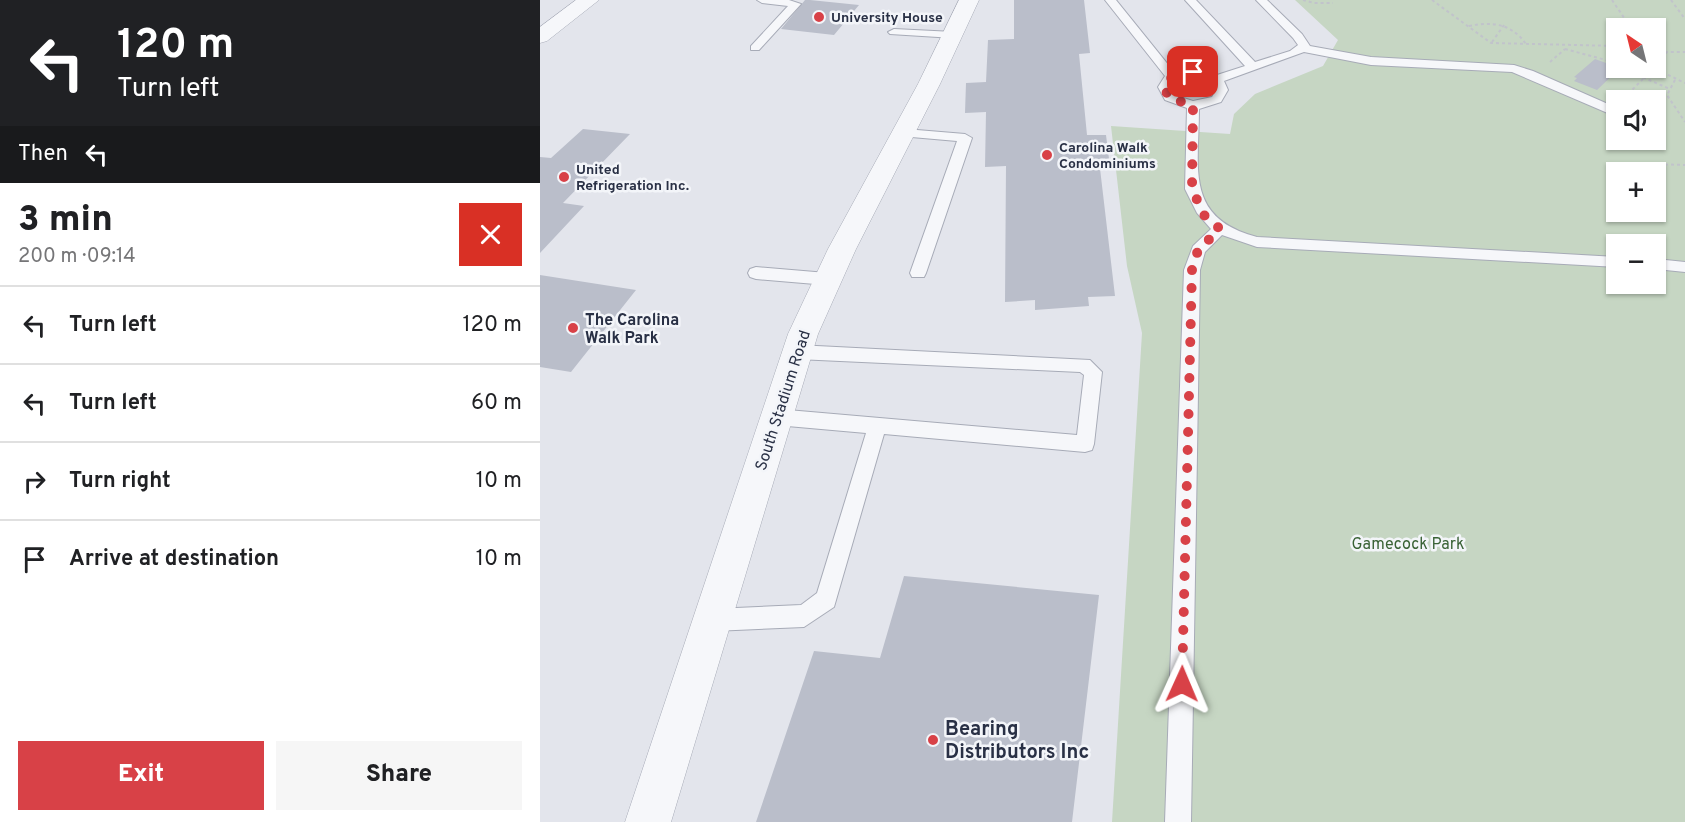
<!DOCTYPE html>
<html lang="en">
<head>
<meta charset="utf-8">
<style>
	:root { --surface:#fff; --page:#f6f6f6; --text:#202124; --muted:#757577; --line:#e0e0e0; --accent:#d84147 }
	body { margin:0; font-family:Overpass,sans-serif; background:var(--page); color:var(--text); height:100vh; display:flex; flex-direction:column; font-size:22px; white-space:nowrap }
	* { box-sizing:border-box; margin:0 }
	p { font-size:20px; color:var(--muted) }
	.icon { flex:none; width:33px; height:33px; fill:none; stroke:currentColor; stroke-width:2; stroke-linecap:round; stroke-linejoin:round }
	.map { position:relative; flex:1; overflow:hidden }
	.sheet { display:flex; flex-direction:column; background:var(--surface); width:540px }
	.sheet>* { flex:none }
	.banner { background:#202124; color:#fff; overflow:hidden }
	.needle { width:39px; rotate:325deg }
	.fabs { position:absolute; left:1066px; top:18px; display:grid; gap:12px }
	.fabs a { display:grid; place-items:center; width:60px; height:60px; border-radius:0px; background:var(--surface); box-shadow:0 2px 4px #0004; font-size:30px }
	.pin { position:absolute; display:grid; place-items:center; width:51px; height:51px; color:#fff; margin:-26px; border-radius:12px; box-shadow:0 3px 9px #0006 }
	.me { position:absolute; width:66px; margin:-33px; rotate:1deg; stroke-linejoin:round; filter:drop-shadow(0 0 4px #0008) }
	.turn { display:flex; align-items:center; gap:21px; height:126px; padding:0 18px; font-size:27px }
	.turn .icon { width:78px; height:78px; stroke-width:2.5 }
	.turn b { display:block; font-size:42px; line-height:51px }
	.then { display:flex; align-items:center; height:57px; padding:0 18px; background:#0003; gap:12px; font-size:22px }
	.round { display:grid; place-items:center; flex:none; width:63px; height:63px; border-radius:0px; background:var(--page) }
	.summary { display:flex; align-items:center; justify-content:space-between; height:102px; padding:0 18px }
	h1 { font-size:36px; font-weight:800; line-height:45px }
	.primary-button { display:flex; gap:12px; margin-top:auto; padding:12px 18px }
	.primary-button a { flex:1; height:69px; border-radius:0px; background:var(--accent); color:#fff; font-size:24px; font-weight:800; line-height:69px; text-align:center }
	.primary-button a+a { background:var(--page); color:var(--text) }
	ul { padding:0; list-style:none }
	li { display:flex; align-items:center; gap:18px; height:78px; padding:0 18px; border-top:2px solid var(--line) }
	li div { flex:1 }
	li b { display:block; font-size:22px }
	li em { font-style:normal }
	main { display:flex; flex:1; min-height:0 }
	.map>svg:first-child { display:block }
	.green { fill:#c6d6c3; fill-rule:evenodd }
	.building { fill:#babeca }
	.lines { fill:none; stroke-linecap:round; stroke-linejoin:round }
	.lane-casing { stroke:#a7abb7; stroke-width:2 }
	.street-casing { stroke:#a7abb7; stroke-width:1 }
	.path { stroke:#c1c3cb; stroke-width:2; stroke-dasharray:3 3; stroke-linecap:butt }
	.lane { fill:#f6f7fa; fill-rule:evenodd }
	.street { fill:#f6f7fa; fill-rule:evenodd }
	.route { stroke:#d84147; stroke-width:10; stroke-dasharray:0 18 }
	.poi-dot { fill:#d84147; stroke:#f3f5f9; stroke-width:2 }
	.labels { text-anchor:middle; stroke-width:5; stroke-linejoin:round; paint-order:stroke }
	.far-poi-label { font-size:14px; font-weight:bold; fill:#293045; stroke:#f3f5f9; text-anchor:start }
	.poi-label { font-size:16px; font-weight:bold; fill:#293045; stroke:#f3f5f9; text-anchor:start }
	.street-label { font-size:16px; fill:#293045; stroke:#f3f5f9 }
	.park-label { font-size:16px; fill:#396235; stroke:#f3f5f9 }
	.near-poi-label { font-size:20px; font-weight:bold; fill:#293045; stroke:#f3f5f9; text-anchor:start }
</style>
</head>
<body>
<main>
<section class="sheet">
<div class="banner">
<div class="turn"><svg class="icon" aria-label="left" viewBox="0 0 24 24"><path d="M17 20v-9H6M10 6l-5 5 5 5"/></svg><div><b>120 m</b>Turn left</div></div>
<div class="then">Then<svg class="icon" aria-label="left" viewBox="0 0 24 24"><path d="M17 20v-9H6M10 6l-5 5 5 5"/></svg></div>
</div>
<div class="summary"><div><h1>3 min</h1><p>200 m · 09:14</p></div><a class="round" style="background:#d93025;color:#fff"><svg class="icon" aria-label="close" viewBox="0 0 24 24"><path d="M6 6l12 12M18 6L6 18"/></svg></a></div>
<ul>
<li><svg class="icon" aria-label="left" viewBox="0 0 24 24"><path d="M17 20v-9H6M10 6l-5 5 5 5"/></svg><div><b>Turn left</b></div><em>120 m</em></li>
<li><svg class="icon" aria-label="left" viewBox="0 0 24 24"><path d="M17 20v-9H6M10 6l-5 5 5 5"/></svg><div><b>Turn left</b></div><em>60 m</em></li>
<li><svg class="icon" aria-label="right" viewBox="0 0 24 24"><path d="M7 20v-9h11M14 6l5 5-5 5"/></svg><div><b>Turn right</b></div><em>10 m</em></li>
<li><svg class="icon" aria-label="arrive" viewBox="0 0 24 24"><path d="M6 21V4h12l-3 4 3 4H6"/></svg><div><b>Arrive at destination</b></div><em>10 m</em></li>
</ul>
<div class="primary-button"><a>Exit</a><a>Share</a></div>
</section>
<div class="map">
<svg width="1145" height="822" viewBox="0 0 1145 822">
	<rect width="100%" height="100%" fill="#e3e5ec"/>
	<!-- green -->
	<path class="green" d="M755,0H1145V822H572L602,333L587,266L571,126L690,134L694,114L715,94L783,66L798,40ZM1077,28H1116V68H1077ZM1077,100H1116V140H1077ZM1077,172H1116V212H1077ZM1077,244H1116V284H1077Z"/>
	<!-- building -->
	<path class="building" d="M265,0H270L319,5L294,35L241,29Z
		M474,0H544L550,53L539,54L547,135H566L569,159L559,160L575,296L548,297L549,306L495,310V300L465,302L466,166L445,167L446,112L425,113L426,83L446,82L448,40L474,39Z
		M1055,59L1080,68L1057,90L1034,81L1037,78L1034,77Z
		M43,129L90,134L23,203L44,206L0,253V157L11,158Z
		M0,275L96,290L31,372L0,367Z
		M364,576L559,595L532,822H216L274,651L340,658Z"/>
	<g class="lines">
		<defs>
			<path id="lane" d="M217,0H249L261,4L219,50H211V46L248,6L222,3Z
				M565,0H576L634,72L653,68L677,75L705,66L645,0H656L715,62L750,51L758,45L753,38L716,0H727L762,34L770,46L831,57L974,65L993,71L1077,108V117L972,72L831,65L764,52L684,81L688,90L681,102L659,109C659,168 644,218 717,237L1077,257V267L717,247L682,235L665,252L660,270L651,822H625L644,270L653,246L671,229L657,213L645,189L647,108L625,100L618,87L625,76ZM653,76C663,77 672,80 676,90L672,97L653,101L634,95L630,87C635,78 644,77 653,76Z
				M354,29L414,32L420,35L414,38L350,34L348,32Z
				M365,129L425,134L432,138L386,273L384,277H372L370,273L417,141L360,136L358,133L360,130Z
				M1116,259L1145,262V272L1116,269Z
				M216,267L287,273L293,275L295,279L293,283L287,285L216,279L210,277L208,273L210,269Z
				M257,345L550,360L562,372L554,444L552,450L545,452L344,434L294,607L264,627L173,631L165,628L162,620L165,612L173,609L261,605L277,593L326,433L236,425L230,422L227,417L230,412L236,409L537,435L544,375L540,372L257,359L251,357L249,352L251,347Z"/>
			<path id="street" d="M36,0H59L7,41L0,43V27Z
				M419,0H439L400,84L316,249L278,334L131,822H85L248,334L288,249L378,84Z"/>
		</defs>
		<!-- lane casing -->
		<use href="#lane" class="lane-casing"/>
		<!-- street casing -->
		<use href="#street" class="street-casing"/>
		<!-- path -->
		<path class="path" d="M763,0L774,3H793
			M892,0L951,43L1077,46
			M1072,0L1091,28
			M1131,0L1145,19
			M929,26C952,21 972,24 986,44
			M952,42L964,25
			M1025,49L1077,63
			M1068,60L1077,51
			M1116,61L1127,52H1145
			M1010,62L1025,49
			M1116,62L1124,73L1145,83
			M1081,68L1130,89
			M1135,80L1127,95L1145,122
			M1084,98L1104,78
			M1113,164L1145,165"/>
		<!-- lane -->
		<use href="#lane" class="lane"/>
		<!-- street -->
		<use href="#street" class="street"/>
	</g>
	<g class="lines">
		<!-- route -->
		<path class="route" d="M642,684L652,270L658,250L680,229L664,215L652,189L653,105L629,98L624,87L632,77L653,72"/>
	</g>
	<!-- markers -->
	<g class="poi-dot">
		<circle cx="279" cy="17" r="6"/>
		<circle cx="507" cy="155" r="6"/>
		<circle cx="24" cy="177" r="6"/>
		<circle cx="33" cy="328" r="6"/>
		<circle cx="393" cy="740" r="6"/>
	</g>
	<g class="labels">
		<!-- far-poi labels -->
		<g class="far-poi-label">
			<text x="291" y="22">University House</text>
			<text x="519" y="152">Carolina Walk<tspan x="519" dy="16">Condominiums</tspan></text>
			<text x="36" y="174">United<tspan x="36" dy="16">Refrigeration Inc.</tspan></text>
		</g>
		<!-- poi labels -->
		<g class="poi-label">
			<text x="45" y="325">The Carolina<tspan x="45" dy="18">Walk Park</tspan></text>
		</g>
		<!-- street labels -->
		<g class="street-label">
			<text transform="translate(242 400) rotate(-72)" y="6">South Stadium Road</text>
		</g>
		<!-- park labels -->
		<g class="park-label">
			<text x="868" y="549">Gamecock Park</text>
		</g>
		<!-- near-poi labels -->
		<g class="near-poi-label">
			<text x="405" y="735">Bearing<tspan x="405" dy="23">Distributors Inc</tspan></text>
		</g>
	</g>
</svg>
<div class="fabs">
<a><svg class="needle" viewBox="-14 -14 28 28"><path d="M0-13l5 13h-10z" fill="#e53935"/><path d="M0 13l5-13h-10z" fill="#757577"/></svg></a>
<a><svg class="icon" aria-label="sound" viewBox="0 0 24 24"><path d="M4 9h4l5-4v14l-5-4H4zM17 9q2 3 0 6"/></svg></a>
<a>+</a>
<a>−</a>
</div>
<div class="pin" style="left:653px;top:72px;background:#d93025"><svg class="icon" aria-label="arrive" viewBox="0 0 24 24"><path d="M6 21V4h12l-3 4 3 4H6"/></svg></div>
<svg class="me" style="left:642px;top:684px" viewBox="-20 -20 40 40"><path d="M0-17L14 15 0 8-14 15z" fill="#d84147" stroke="#fff" stroke-width="4"/></svg>
</div>
</main>
</body>
</html>
